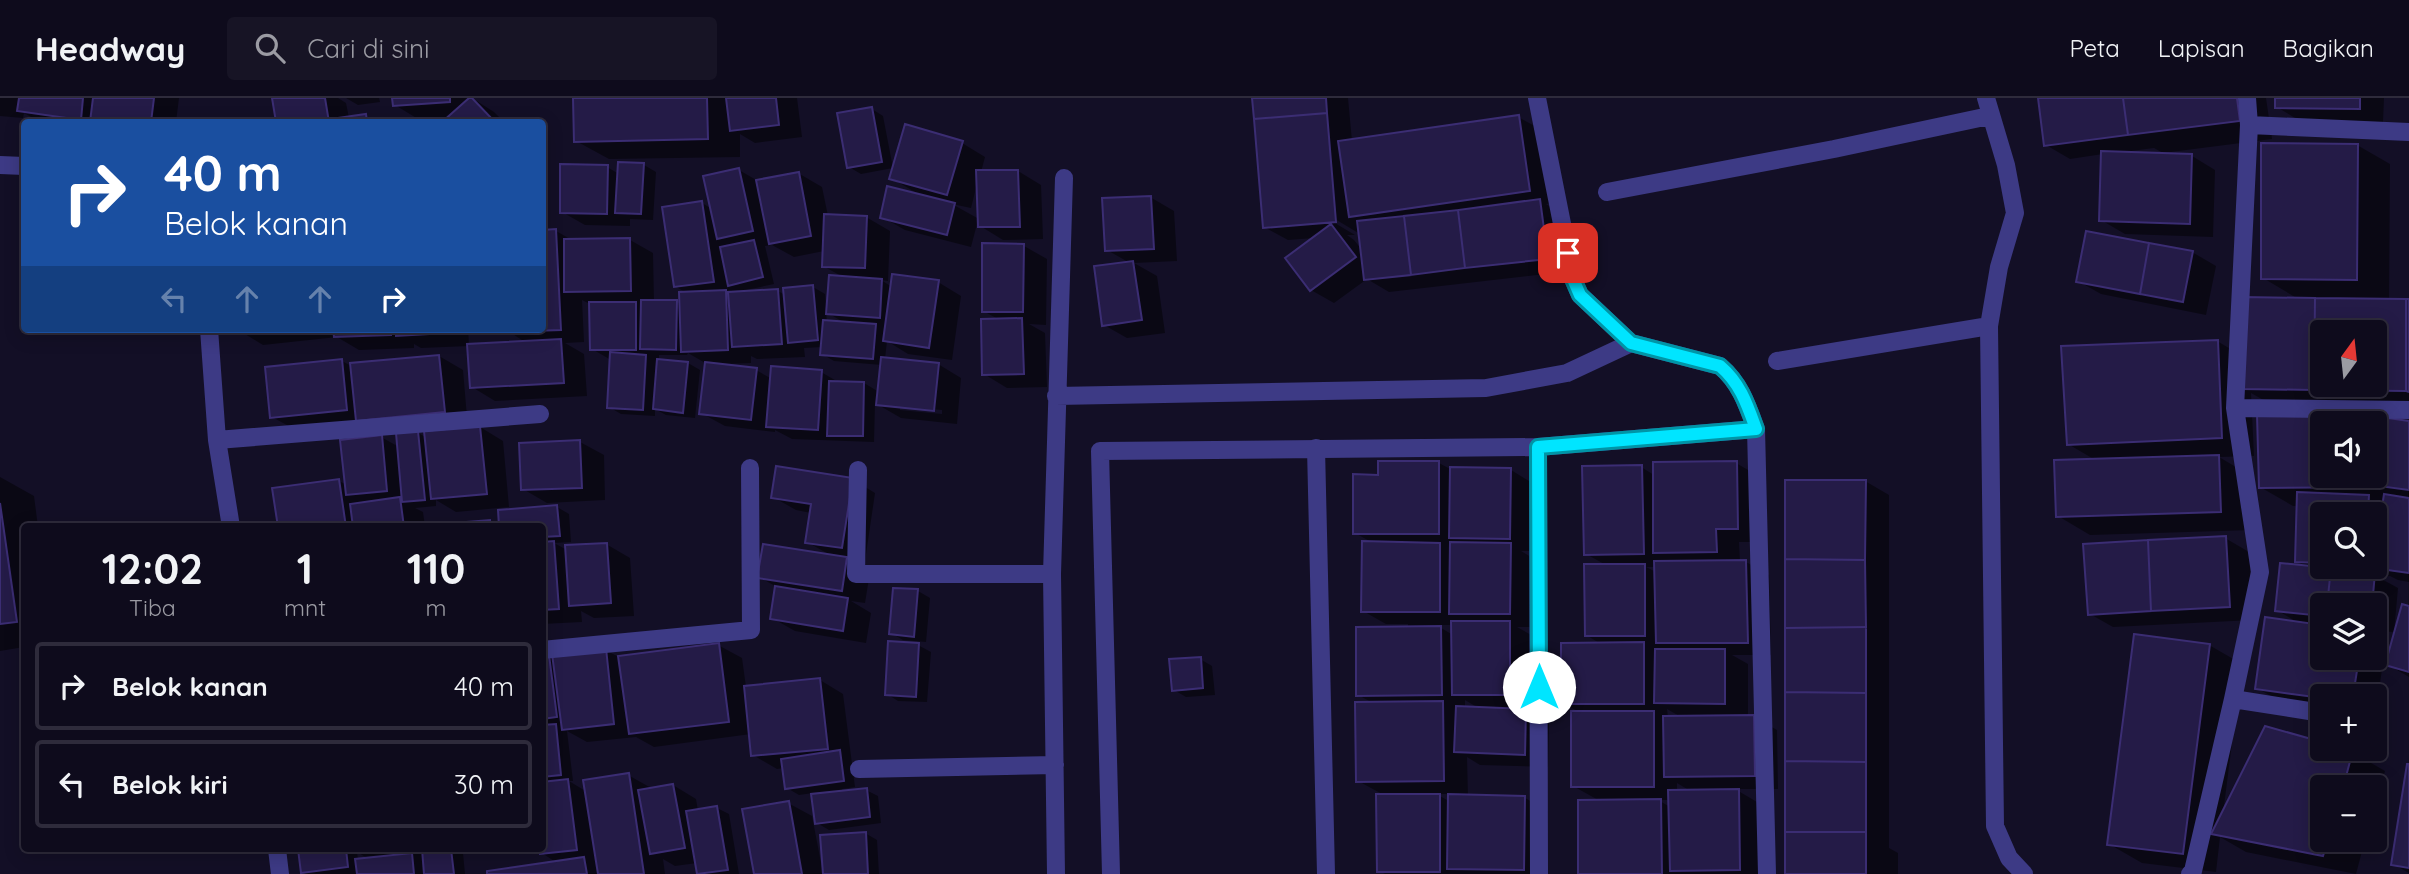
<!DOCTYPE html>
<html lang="id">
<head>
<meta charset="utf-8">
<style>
	:root { --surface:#0e0b1c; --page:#171425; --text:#f1f3f6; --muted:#9b9ba3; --line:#2e2b3b }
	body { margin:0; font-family:Quicksand,sans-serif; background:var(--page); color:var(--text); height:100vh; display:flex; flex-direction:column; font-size:26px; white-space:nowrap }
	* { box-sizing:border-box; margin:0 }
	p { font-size:23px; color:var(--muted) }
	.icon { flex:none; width:38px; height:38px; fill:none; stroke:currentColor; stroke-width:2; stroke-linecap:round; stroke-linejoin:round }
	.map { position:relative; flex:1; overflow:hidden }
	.details { position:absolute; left:21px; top:425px; width:525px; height:329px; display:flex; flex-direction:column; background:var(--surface); border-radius:7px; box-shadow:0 4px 18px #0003,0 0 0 2px var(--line) }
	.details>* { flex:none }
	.hud { position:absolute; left:21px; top:21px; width:525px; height:214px; border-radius:7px; box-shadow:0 4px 18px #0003,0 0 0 2px var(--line); background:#1a4fa0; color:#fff; overflow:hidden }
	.needle { width:46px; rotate:15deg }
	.buttons { position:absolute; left:2310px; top:222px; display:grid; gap:14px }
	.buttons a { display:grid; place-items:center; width:77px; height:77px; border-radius:7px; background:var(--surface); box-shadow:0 4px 18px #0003,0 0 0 2px var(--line); font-size:35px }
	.pin { position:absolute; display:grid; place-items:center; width:60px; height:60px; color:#fff; margin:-30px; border-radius:14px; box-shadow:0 4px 10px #0006 }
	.me { position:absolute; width:77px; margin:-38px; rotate:0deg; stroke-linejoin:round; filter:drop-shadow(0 0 5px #0008) }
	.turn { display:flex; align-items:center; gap:24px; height:147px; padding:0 28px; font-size:32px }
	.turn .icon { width:91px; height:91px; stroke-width:2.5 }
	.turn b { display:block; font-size:49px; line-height:60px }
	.lanes { display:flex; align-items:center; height:66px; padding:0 28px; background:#0003; justify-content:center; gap:35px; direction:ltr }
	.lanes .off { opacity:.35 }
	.eta { display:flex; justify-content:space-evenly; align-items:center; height:119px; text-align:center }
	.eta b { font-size:42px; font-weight:700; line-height:49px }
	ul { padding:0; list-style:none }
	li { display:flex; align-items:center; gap:21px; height:88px; margin:0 14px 10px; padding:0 14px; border:4px solid var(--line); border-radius:7px }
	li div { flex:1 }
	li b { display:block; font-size:26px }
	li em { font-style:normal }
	header { display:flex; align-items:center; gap:42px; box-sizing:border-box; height:98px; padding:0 35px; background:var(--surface); border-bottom:2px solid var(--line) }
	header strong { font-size:33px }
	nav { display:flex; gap:38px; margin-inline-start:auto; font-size:24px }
	.search { width:490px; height:63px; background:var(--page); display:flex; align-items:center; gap:18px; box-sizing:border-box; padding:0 24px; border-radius:7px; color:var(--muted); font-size:26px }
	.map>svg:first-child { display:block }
	.shadow { fill:#0007; fill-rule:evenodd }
	.building { fill:#241b47; stroke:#3b2d73; stroke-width:2; fill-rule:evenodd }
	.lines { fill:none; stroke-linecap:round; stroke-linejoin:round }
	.street { stroke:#3d3a85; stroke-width:18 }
	.route-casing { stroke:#0095a6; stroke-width:18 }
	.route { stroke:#00e5ff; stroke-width:12 }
</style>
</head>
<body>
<header>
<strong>Headway</strong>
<div class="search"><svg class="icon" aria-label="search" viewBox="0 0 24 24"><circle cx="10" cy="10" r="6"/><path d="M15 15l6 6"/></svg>Cari di sini</div>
<nav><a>Peta</a><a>Lapisan</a><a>Bagikan</a></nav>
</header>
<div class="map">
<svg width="2409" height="776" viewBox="0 0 2409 776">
	<rect width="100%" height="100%" fill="#130f26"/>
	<!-- shadow -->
	<path class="shadow" d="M0,0H179L176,24H40L24,15L23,20L0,18Z
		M274,0H338L346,5L349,20L365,18L376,24H278Z
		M346,0H379L380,4L358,7Z
		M394,0H472L494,14L504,24H444L451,19L418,21L395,7Z
		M575,0H797L802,39L755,45L740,36V59L609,61L576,43Z
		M1254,0H1348L1352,43L1518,19L1542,32L1553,105L1546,106L1563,117L1571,173L1389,194L1367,181L1334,205L1311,192L1314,140L1288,142L1264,129ZM1330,118L1360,136L1362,152L1354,142L1347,137H1355L1328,121Z
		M2040,0H2266L2272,41L2163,55L2154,50L2123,54V56L2192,58L2215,72L2213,139L2125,136L2101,122L2103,56L2070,61L2046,47Z
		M2277,0H2384L2383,24L2300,23L2277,9Z
		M872,11L883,18L893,70L861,76L849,69Z
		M962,45L985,59L981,74L1018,73L1041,87L1043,141L1003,142L977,126L971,149L905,132L882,119L920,97L891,80ZM977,86L979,121L952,106L971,110Z
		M2357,47L2390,66L2389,203H2409V311L2267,304L2251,295L2254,358L2219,359L2251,378L2253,432L2090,437L2058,418L2097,363L2068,346L2217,243L2244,259L2300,202L2263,180ZM2322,234H2375V287H2322Z
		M644,67L656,74L653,122L630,121V128L585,127L562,114L607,69L619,76Z
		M739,72L758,83L798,75L822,89L828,118L866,119L890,133L888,183L881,182L892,189L938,184L961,198L952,262L908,256L887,243L885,261L938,266L961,280L957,326L901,320L875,305L874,344L792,341L775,332V334L725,328L701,315L707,266L688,255L687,257H659V263L688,265L700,272L695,320L666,317L655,311V318L621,316L609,309L611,262L592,251L590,206L582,202L584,244L565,245L584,256L587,298L495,303L472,289L469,248L421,250L414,246V250L359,252L337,239L263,247L240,233V231H468L469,247L525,244L505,231H542L556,133L572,142H630L653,155L654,204H676L681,206L688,196L675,188L702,105L712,111ZM772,147L794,159L824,153L823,168L845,180L828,210H826L825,196L813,189L785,197L778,193L747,194L746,192L774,186L765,148ZM826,214L845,225L827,224ZM822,249V256L834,263L882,267L879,294L864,285H840L821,274L772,281L756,272L724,268V266L751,265V258L757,261L805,259L804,250ZM900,308L942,312V316L900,312Z
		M1150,99L1174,113L1177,163L1134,165L1157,178L1165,235L1127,240L1104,227L1130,165L1107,152Z
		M1024,148L1047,161L1046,227L1029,226L1045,235L1047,289L1007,290L984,276L1000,222L983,213Z
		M2192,154L2216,168L2206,217L2101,196L2078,183Z
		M439,258L463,272L468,331L480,329L503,343L509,409L456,414L436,402V408L415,410L423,414L425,429L490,424L498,429H279L339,383L347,387L381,339L399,349L397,334L296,332L272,319L342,263L353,269ZM460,331L427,340L413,332Z
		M2378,316L2389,323L2409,325V484L2398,482L2390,478L2378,479L2398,490L2394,534L2375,533V508H2322V560H2375V541L2385,548L2376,616L2375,598H2322V609L2281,604L2257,590L2300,526L2277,512L2308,470L2296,463L2298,408H2293L2260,389L2259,318ZM2322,326H2375V378H2322ZM2322,416H2375V469H2322Z
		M580,344L604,357L605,402L547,405L523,391Z
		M1439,365L1450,371L1511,372L1534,386L1533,453H1521L1534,461V529H1517L1533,538V610H1520L1549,626L1548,669L1480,667L1467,659L1468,699L1525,700L1548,713L1547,776H1385L1379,773L1384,697L1358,683L1373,605L1358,597L1408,530V526H1386L1363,513L1373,445L1355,435L1380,378ZM1436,527H1453V537ZM1465,602L1480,611L1465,610ZM1436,696H1450V704L1447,702Z
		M1736,365L1760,379L1761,444H1739L1740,464H1746L1769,477L1771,557H1732L1748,566V619H1754L1777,632L1778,691H1735L1762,707L1763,776H1580L1600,703L1573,688L1579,614L1563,605L1601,546L1586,537L1606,467L1586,456L1641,369L1654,377ZM1646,469H1656V474ZM1667,611L1681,619H1668ZM1677,685L1692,694H1677ZM1658,702H1670V709Z
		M0,379L34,398L38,429H24V549L0,553Z
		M852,381L875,395L865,463L845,460L870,474L865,505L851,503L871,515L866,545L795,533L772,520L777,489L759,479L832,458L807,444L811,415L796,412L773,399Z
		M1865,383L1889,397V750L1898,755V776H1787Z
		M557,409L569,416L571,444L554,445L567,452L606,446L630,460L634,518L594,520L581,513L582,524L542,526V429Z
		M2225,440L2249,454L2253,522L2113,529L2090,516Z
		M918,493L930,500L926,544L903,542L891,535Z
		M2409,510V579L2387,566Z
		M916,546L931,554L927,604L898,603L887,596Z
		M718,547L742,560L746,589L820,582L843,596L855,689L842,691L843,694L866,692L878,698L881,725L829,732L817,725L813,695L799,697L787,690L784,670L777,671L753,657L751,636L654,649L636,639L587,644L567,633L573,683H569L587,694L628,677L653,691L673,687L696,701L698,713L717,710L729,716L739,776H699L697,765L675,768L663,761L665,776H489L557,765L542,755L541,751L542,559H548L555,562L605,552L619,559Z
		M2209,547L2242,566L2223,716L2266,630L2322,646V651H2341L2352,654L2385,673L2375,708V690H2322V742H2365L2356,776L2246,754L2220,739L2216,774L2142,765L2109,746Z
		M1200,561L1212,568L1215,597L1186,599L1174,592Z
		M2409,668V775L2393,766Z
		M788,705L812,718L822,770L865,735L877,742L879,776H755Z
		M300,751H456L463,755L465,776H306L302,774ZM357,754L369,761L358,762Z"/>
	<!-- building -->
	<path class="building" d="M19,0H83L81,22L17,13Z
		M93,0H154L151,24H90Z
		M272,0H325L329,24H276Z
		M392,0H450V4L393,8Z
		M469,0H472L495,24H442Z
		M573,0H707L708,41L574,44Z
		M726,0H776L779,27L730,33Z
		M1252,0H1326L1327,15L1254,21Z
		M2038,0H2123L2128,37L2044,48Z
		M2123,0H2237L2240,23L2128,37Z
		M2275,0H2360V11L2275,10Z
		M872,9L882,64L847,70L837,15Z
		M1327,15L1336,124L1263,130L1254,21Z
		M366,16L367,24H337V20Z
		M1519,17L1530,93L1349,119L1338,43Z
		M905,26L963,43L947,97L889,81Z
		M2261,45L2358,46L2357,182L2261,181Z
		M2101,53L2192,56L2190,126L2099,123Z
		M618,64L644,65L641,116L615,115Z
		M560,66L608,67L607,116L560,115Z
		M739,70L753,133L717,141L703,78Z
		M976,72H1018L1020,129H978Z
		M799,74L811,138L769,146L756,82Z
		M887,88L955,105L947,137L880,120Z
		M1151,98L1154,151L1105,153L1102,100Z
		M1540,101L1548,161L1465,170L1458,112Z
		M702,103L714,184L674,189L662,109Z
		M1458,112L1465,170L1411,177L1404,118Z
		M824,116L867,118L865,170L822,169Z
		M1404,118L1411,177L1364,182L1357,123Z
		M1331,126L1356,159L1310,193L1285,160Z
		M556,131L561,232L504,234L503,231H542V132Z
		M2086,133L2149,145L2140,196L2076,184Z
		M630,140L631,193L564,194V141Z
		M754,142L763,179L728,188L720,149Z
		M982,145L1024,146L1023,214H982Z
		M2149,145L2193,153L2183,204L2140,196Z
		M1133,163L1142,222L1102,228L1094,168Z
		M892,176L939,182L929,250L883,243Z
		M829,177L882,181L880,220L826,216Z
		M813,187L818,242L788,245L783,190Z
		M778,191L782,246L732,249L728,194Z
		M726,192L728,252L681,254L679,194Z
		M2242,199L2315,200L2314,292L2242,291Z
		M2315,200L2406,201V293L2314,292ZM2322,234H2375V287H2322Z
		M2406,201H2409V294L2406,293Z
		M641,202H677L676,252L640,251Z
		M589,204H636V252H590Z
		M1022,220L1024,276L982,277L981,221Z
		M823,222L876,226L873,261L820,257Z
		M333,231H391V237L334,239Z
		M396,231H446V235L396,238Z
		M561,241L564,285L470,290L467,246Z
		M2218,242L2222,340L2067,347L2061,248Z
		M610,254L646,257L643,312L607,310Z
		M439,257L445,314L356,323L350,265Z
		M881,259L939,265L934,313L876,307Z
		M342,261L347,312L270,320L265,269Z
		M657,261L688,264L683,315L653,311Z
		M705,264L757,270L751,322L699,316Z
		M771,268L822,272L818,332L766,329Z
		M829,283L864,284L863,338H827Z
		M2378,315L2380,389L2259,390L2257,316ZM2322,326H2375V378H2322Z
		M2388,320L2409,323V392L2386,389Z
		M480,328L487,396L431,401L424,333Z
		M418,333L425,402L402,404L396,335Z
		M382,337L387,393L346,397L340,342Z
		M580,342L582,390L521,392L519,345Z
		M2219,357L2221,414L2056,419L2054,362Z
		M1378,363H1439V436H1353V376L1378,377Z
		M1737,363L1738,431H1716L1717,454L1653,455V364Z
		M1642,367L1644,456L1584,457L1582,368Z
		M776,368L853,380L842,450L805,445L811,406L771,400Z
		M1450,369L1511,370L1510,441L1449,440Z
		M339,381L346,429H278L272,390Z
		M1785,382H1866L1865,462L1785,461Z
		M2297,394L2369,397L2368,416H2322V465L2295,464Z
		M2384,396L2409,400V475L2373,470L2375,469V456Z
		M400,399L404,429H353L350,406Z
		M0,405L17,524L0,526Z
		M557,407L560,438L542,439V429H499L498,412Z
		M490,422V429H417V428Z
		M2226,438L2230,509L2151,513L2148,442Z
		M2148,442L2151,513L2088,517L2083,446Z
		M554,443L559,511L542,512V444Z
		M1362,443L1440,445V514H1361Z
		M1450,444L1511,445L1510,516H1449Z
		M607,445L611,505L569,508L565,447Z
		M763,446L847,459L842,493L757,480Z
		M1785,461L1865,462L1866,529L1785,530Z
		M1746,462L1748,545H1656L1654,463Z
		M2280,465L2331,470L2327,508H2322V518L2275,513Z
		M1584,466H1645V538H1585Z
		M2331,470L2375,475L2372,508H2327Z
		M775,488L848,500L843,533L770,521Z
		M893,490L918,491L914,539L889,536Z
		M2402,506L2409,508V574L2385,567Z
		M2265,519L2322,527V560H2359L2353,598L2322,600L2255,591Z
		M1451,523H1510V597H1452Z
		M1441,528L1442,597L1356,598V529Z
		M1866,529V595L1785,594V530Z
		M2134,536L2210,546L2183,756L2107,747Z
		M888,543L919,545L916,599L885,597Z
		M1644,544V606H1561V545Z
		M719,545L729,624L629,636L618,558Z
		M606,550L614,626L562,632L552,556Z
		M1655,551H1725V606L1654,605Z
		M542,557H549L557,619L542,621Z
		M1201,559L1203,590L1172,593L1169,561Z
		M820,580L828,651L751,658L744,588Z
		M1785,594L1866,595V664L1785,663Z
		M1443,603L1444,683L1356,684L1355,604Z
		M1456,608L1526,611L1525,657L1454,654Z
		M1571,613H1654V689H1571Z
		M1754,617L1755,678L1664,679L1663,618Z
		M556,626L561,677L542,679V627Z
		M2265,628L2322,644V651L2353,652L2343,690H2322V742H2328L2323,758L2211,736Z
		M840,652L844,683L785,691L781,661Z
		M1785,663L1866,664V734H1785Z
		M2407,666H2409V770L2391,767Z
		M629,675L644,776H598L583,682Z
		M568,681L577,752L540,756L539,751H542V684Z
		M673,686L685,750L650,756L638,692Z
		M867,690L870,719L815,726L811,696Z
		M1739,691L1740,772L1670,773L1668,692Z
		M1376,696H1440V774H1377Z
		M1448,696L1525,698L1524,772L1447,771Z
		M1661,701L1662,776H1578V702Z
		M789,703L802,776H754L742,711Z
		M717,708L728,772L697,776L686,713Z
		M866,734L868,776H823L820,737Z
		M1785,734H1866V776H1785Z
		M298,751H346L348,769L301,775Z
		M422,751H451L454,776H424Z
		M412,755L414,776H357L355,761Z
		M584,759L587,776H487V773Z"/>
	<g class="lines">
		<!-- street -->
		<path class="street" d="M1537,0L1573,181L1580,197L1631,245L1720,268C1740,285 1747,306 1756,331L1767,776
			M1986,0L2006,67L2015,115L1999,169L1989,228L1995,728L2009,760L2024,776
			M2247,0L2249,27L2235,310L2409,312
			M2249,27L2409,34
			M0,67L24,68
			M1607,94L1834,51L1989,18
			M209,231L217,342L231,429
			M1777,263L1989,228
			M1056,298L1486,290L1567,275L1631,245
			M217,342L540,316
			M1538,349L1539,776
			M1316,350L1326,776
			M858,372L856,476H1052
			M542,552L751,532L750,370
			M2233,601L2322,615
			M859,671L1055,667
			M277,751L280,776
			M1056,776L1052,476L1064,80
			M1111,776L1100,353L1538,349L1756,331
			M2190,776L2193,773L2233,601L2260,474L2235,310"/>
	</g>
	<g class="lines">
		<defs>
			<path id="route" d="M1539,589L1538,349L1756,331C1747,306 1740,285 1720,268L1631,245L1580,197L1573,181L1568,155"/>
		</defs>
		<!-- route casing -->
		<use href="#route" class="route-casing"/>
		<!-- route -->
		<use href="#route" class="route"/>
	</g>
</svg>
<div class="buttons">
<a><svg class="needle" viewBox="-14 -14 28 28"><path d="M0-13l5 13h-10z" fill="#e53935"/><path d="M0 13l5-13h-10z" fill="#9b9ba3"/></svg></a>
<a><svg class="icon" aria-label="sound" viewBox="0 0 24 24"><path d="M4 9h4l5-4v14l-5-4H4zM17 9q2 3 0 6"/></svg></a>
<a><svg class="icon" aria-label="search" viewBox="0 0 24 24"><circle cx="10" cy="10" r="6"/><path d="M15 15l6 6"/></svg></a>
<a><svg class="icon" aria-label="layers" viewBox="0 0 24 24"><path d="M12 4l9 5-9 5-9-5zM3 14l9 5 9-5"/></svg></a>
<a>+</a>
<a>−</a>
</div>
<div class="pin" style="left:1568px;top:155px;background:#d93025"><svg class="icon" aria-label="arrive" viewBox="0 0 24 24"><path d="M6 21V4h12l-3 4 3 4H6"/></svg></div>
<svg class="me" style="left:1539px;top:589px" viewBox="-20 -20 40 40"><circle r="19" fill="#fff"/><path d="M0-13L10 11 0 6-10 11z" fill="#00e5ff"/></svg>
<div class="hud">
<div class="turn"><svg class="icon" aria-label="right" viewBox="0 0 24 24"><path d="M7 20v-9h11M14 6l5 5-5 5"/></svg><div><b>40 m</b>Belok kanan</div></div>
<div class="lanes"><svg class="icon off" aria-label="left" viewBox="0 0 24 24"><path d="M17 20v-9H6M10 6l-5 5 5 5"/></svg><svg class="icon off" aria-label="ahead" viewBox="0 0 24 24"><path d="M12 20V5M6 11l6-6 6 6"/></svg><svg class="icon off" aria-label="ahead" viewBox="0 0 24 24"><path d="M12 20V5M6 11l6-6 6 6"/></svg><svg class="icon" aria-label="right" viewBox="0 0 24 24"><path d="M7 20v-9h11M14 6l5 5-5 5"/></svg></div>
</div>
<section class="details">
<div class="eta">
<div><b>12:02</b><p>Tiba</p></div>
<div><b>1</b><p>mnt</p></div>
<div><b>110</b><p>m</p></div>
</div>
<ul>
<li><svg class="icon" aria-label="right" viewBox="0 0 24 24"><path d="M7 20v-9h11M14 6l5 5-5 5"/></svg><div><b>Belok kanan</b></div><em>40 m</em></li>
<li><svg class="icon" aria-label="left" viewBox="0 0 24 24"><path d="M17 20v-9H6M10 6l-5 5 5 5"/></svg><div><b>Belok kiri</b></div><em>30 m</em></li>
</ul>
</section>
</div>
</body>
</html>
